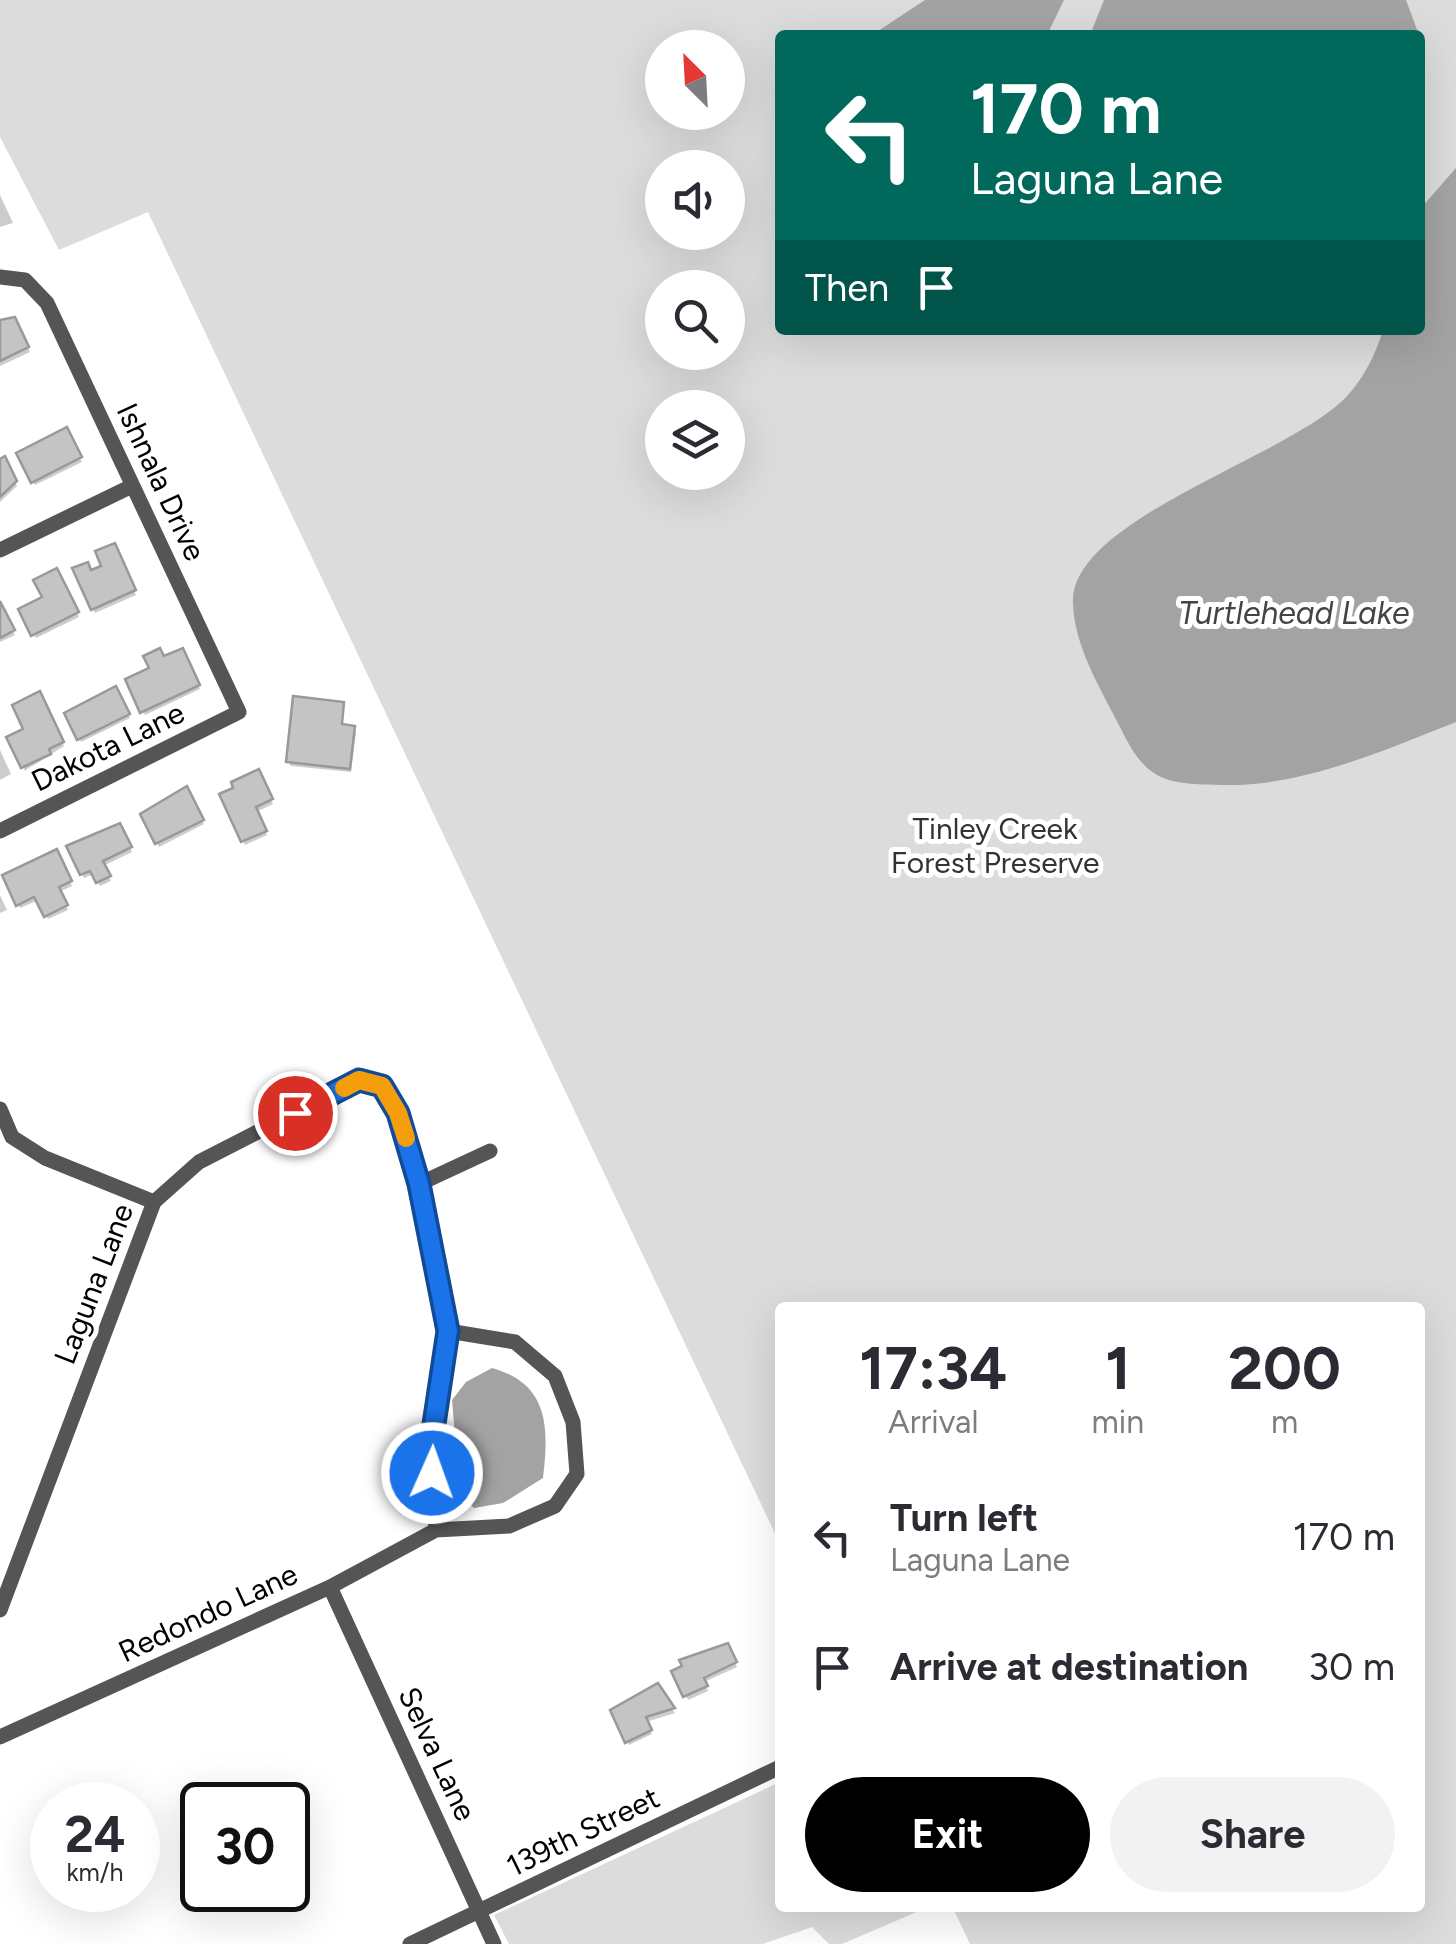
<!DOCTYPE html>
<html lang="en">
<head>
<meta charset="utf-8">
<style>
	:root { --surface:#fff; --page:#f2f2f3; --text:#2b2b33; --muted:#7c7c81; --accent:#000 }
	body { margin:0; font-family:Figtree,sans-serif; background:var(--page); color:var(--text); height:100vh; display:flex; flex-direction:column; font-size:38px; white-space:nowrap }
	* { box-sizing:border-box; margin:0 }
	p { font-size:32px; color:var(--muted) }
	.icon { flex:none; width:55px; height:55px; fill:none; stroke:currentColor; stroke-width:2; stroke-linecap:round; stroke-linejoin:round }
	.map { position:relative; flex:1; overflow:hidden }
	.details { position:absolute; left:775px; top:1302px; width:650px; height:610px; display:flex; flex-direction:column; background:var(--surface); border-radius:10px; box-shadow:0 10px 40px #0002 }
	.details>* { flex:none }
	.banner { position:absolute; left:775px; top:30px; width:650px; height:305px; border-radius:10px; box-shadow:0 10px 40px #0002; background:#00695c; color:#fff; overflow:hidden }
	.needle { width:65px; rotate:336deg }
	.tools { position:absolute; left:645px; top:30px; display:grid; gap:20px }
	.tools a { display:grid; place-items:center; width:100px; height:100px; border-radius:50%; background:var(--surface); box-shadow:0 10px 40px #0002; font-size:50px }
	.speed { position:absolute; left:30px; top:1782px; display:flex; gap:20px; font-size:50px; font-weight:700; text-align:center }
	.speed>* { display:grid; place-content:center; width:130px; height:130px; border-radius:50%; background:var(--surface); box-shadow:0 10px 40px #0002; line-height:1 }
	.speed small { font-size:25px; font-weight:400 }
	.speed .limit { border:5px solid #111; border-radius:15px; background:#fff; color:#111 }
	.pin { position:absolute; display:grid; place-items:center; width:85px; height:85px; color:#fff; margin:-42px; border:5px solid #fff; border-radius:50%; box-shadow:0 2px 10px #0007 }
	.me { position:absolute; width:110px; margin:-55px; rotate:2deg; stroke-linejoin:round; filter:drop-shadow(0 0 8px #0008) }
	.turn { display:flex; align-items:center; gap:35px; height:210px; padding:0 30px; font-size:45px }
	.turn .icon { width:130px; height:130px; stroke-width:2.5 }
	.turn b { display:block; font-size:70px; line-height:85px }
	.then { display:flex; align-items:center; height:95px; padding:0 30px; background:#0003; gap:20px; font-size:38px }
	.eta { display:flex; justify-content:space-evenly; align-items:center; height:170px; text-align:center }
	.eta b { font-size:60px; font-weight:700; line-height:70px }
	.button { display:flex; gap:20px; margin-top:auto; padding:20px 30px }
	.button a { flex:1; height:115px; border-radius:60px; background:var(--accent); color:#fff; font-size:40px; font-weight:700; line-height:115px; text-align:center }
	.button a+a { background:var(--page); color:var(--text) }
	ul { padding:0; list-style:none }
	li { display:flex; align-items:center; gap:30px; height:130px; padding:0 30px }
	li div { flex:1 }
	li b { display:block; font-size:38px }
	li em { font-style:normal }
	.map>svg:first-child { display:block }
	.green { fill:#dcdcdc; fill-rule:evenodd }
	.water { fill:#a3a3a3 }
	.shadow { fill:#0003 }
	.building { fill:#c4c4c4; stroke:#999; stroke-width:2.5 }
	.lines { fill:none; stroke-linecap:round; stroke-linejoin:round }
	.street { stroke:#555; stroke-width:15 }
	.route-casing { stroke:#114b97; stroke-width:25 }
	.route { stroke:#1a73e8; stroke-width:18 }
	.slow { stroke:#f59e0b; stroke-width:18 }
	.labels { text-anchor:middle; stroke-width:10; stroke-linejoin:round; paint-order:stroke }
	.street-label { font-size:30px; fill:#000; stroke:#fff }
	.park-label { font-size:30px; fill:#333; stroke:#fff }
	.water-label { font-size:32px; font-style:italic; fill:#444; stroke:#fff }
</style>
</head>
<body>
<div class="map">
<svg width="1456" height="1944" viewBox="0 0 1456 1944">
	<rect width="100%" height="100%" fill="#fff"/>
	<!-- green -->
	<path class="green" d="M0,0H1456V1944H970L953,1908H1420V1308H780V1544L148,212L59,250L0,137ZM780,35H1420V330H780ZM662,48H728V112H662ZM662,168H728V232H662ZM662,288H728V352H662ZM662,408H728V472H662Z
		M780,1782V1908H926L842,1944H829L812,1927L763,1944H509L494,1915Z"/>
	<!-- water -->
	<path class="water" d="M925,0H1064L1047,35H872Z
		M1104,0H1406L1419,35H1090Z
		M1456,168V722C1385,750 1301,787 1223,785C1167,784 1147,783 1121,729C1102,691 1074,647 1073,603C1069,519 1292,456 1347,396C1364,378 1376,353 1383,330H1420V209Z
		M492,1368C549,1384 549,1427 543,1478L503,1503L474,1508L460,1495L452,1400L466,1382Z"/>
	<!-- shadow -->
	<path class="shadow" d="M0,195L13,223L0,227Z
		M14,320L30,352L0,366V326Z
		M66,430L82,462L35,485L19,454Z
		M4,460L17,486L0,502V462Z
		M114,546L136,595L95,613L76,570L91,573L104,567Z
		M56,572L79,617L36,638L21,610L45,598Z
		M0,606L15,635L0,642Z
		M182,651L200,689L145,715L128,680Z
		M115,690L130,718L81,742L67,714Z
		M39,695L64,746L25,771L9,738L27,730Z
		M343,704V727L356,732L351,772L291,766L288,762Z
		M0,750L11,774L0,780Z
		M258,772L273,804L256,812L267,835L245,845L222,796Z
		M186,789L204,824L159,847L143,815Z
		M119,826L132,852L103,866L111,881L100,886L94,874L84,878L69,847Z
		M56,852L72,886L59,892L68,910L48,919L39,900L20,908L5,877Z
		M0,895L7,910L0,913Z
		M727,1646L737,1667L704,1682L708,1691L688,1700L674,1672Z
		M657,1687L675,1713L646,1722L652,1734L629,1745L613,1711Z"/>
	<!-- building -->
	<path class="building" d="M15,317L29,347L0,361V320Z
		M67,427L82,457L31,483L16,453Z
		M5,456L17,481L0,497V459Z
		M115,543L136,590L91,610L72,568L88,562L91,570L101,566L95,551Z
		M57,568L79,612L31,636L18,609L42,597L33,580Z
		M0,601L15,630L0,638Z
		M160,648L164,656L183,648L200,685L140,713L125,679L149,668L143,656Z
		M116,686L130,714L77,740L64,713Z
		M40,691L64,742L49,749L51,754L21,768L6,737L23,729L12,705Z
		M293,696L344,702L342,724L355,726L350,769L286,762Z
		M259,769L273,799L256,807L267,831L241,842L219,794L233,788L231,782Z
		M187,786L204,820L155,844L140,814Z
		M120,823L132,847L103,861L111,876L96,883L90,871L80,875L66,846Z
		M57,849L72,881L59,887L68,905L44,917L34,897L16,906L2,875Z
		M728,1643L737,1662L704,1678L708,1686L683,1697L671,1671L682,1666L679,1660Z
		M658,1683L675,1708L646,1717L652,1730L625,1743L610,1710Z"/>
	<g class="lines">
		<!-- street -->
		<path class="street" d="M0,277L25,280L47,303L239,712L0,831
			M0,550L132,486
			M0,1109L12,1137L45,1158L154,1202
			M419,1184L490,1151
			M436,1530L431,1444L448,1331
			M330,1587L494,1944
			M0,1610L154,1202L199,1162L359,1080L382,1086C425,1157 432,1250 448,1331L515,1342L555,1376L573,1422L577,1474L555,1506L509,1526L436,1530L330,1587L0,1737
			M410,1944L780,1767"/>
	</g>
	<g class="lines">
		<defs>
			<path id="route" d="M295,1113L359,1080L382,1086L398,1113L419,1184L448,1331L431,1444L432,1473"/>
		</defs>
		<!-- route casing -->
		<use href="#route" class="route-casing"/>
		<!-- route -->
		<use href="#route" class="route"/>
		<!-- slow -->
		<path class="slow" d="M344,1088L359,1080L382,1086L398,1113L406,1138"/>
	</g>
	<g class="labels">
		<!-- street labels -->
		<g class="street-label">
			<text transform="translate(161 482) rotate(65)" y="10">Ishnala Drive</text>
			<text transform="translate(108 747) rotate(-26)" y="10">Dakota Lane</text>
			<text transform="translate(94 1284) rotate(-69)" y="10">Laguna Lane</text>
			<text transform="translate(208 1613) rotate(-25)" y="10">Redondo Lane</text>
			<text transform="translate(437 1754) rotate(65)" y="10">Selva Lane</text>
			<text transform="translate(583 1832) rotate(-26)" y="10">139th Street</text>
		</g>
		<!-- park labels -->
		<g class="park-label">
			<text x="995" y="839">Tinley Creek<tspan x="995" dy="34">Forest Preserve</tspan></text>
		</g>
		<!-- water labels -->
		<g class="water-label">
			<text x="1294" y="624">Turtlehead Lake</text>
		</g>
	</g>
</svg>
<div class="tools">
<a><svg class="needle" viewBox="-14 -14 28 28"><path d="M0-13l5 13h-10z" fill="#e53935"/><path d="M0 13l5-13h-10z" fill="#7c7c81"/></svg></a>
<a><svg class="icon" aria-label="sound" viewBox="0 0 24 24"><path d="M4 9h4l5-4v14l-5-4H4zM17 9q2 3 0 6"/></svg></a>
<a><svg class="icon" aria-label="search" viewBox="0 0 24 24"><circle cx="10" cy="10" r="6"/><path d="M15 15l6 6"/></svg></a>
<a><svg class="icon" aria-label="layers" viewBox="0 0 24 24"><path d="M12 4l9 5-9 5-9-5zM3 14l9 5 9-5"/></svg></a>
</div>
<div class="speed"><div>24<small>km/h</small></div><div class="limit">30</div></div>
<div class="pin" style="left:295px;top:1113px;background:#d93025"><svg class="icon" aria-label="arrive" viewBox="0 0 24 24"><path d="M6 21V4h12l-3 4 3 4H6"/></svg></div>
<svg class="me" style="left:432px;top:1473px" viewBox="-20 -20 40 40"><circle r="17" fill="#1a73e8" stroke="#fff" stroke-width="3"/><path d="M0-11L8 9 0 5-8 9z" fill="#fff"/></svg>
<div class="banner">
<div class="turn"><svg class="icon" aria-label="left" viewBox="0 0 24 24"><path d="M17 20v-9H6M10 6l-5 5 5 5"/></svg><div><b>170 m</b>Laguna Lane</div></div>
<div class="then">Then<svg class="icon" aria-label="arrive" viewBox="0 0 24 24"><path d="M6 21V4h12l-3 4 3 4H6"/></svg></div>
</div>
<section class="details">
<div class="eta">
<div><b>17:34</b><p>Arrival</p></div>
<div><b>1</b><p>min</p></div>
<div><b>200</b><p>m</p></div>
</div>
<ul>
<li><svg class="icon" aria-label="left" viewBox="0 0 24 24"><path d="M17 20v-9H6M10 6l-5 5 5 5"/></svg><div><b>Turn left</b><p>Laguna Lane</p></div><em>170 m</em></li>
<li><svg class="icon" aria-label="arrive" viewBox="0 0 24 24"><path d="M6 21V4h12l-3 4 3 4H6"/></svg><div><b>Arrive at destination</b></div><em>30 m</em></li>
</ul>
<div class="button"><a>Exit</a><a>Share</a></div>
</section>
</div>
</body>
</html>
